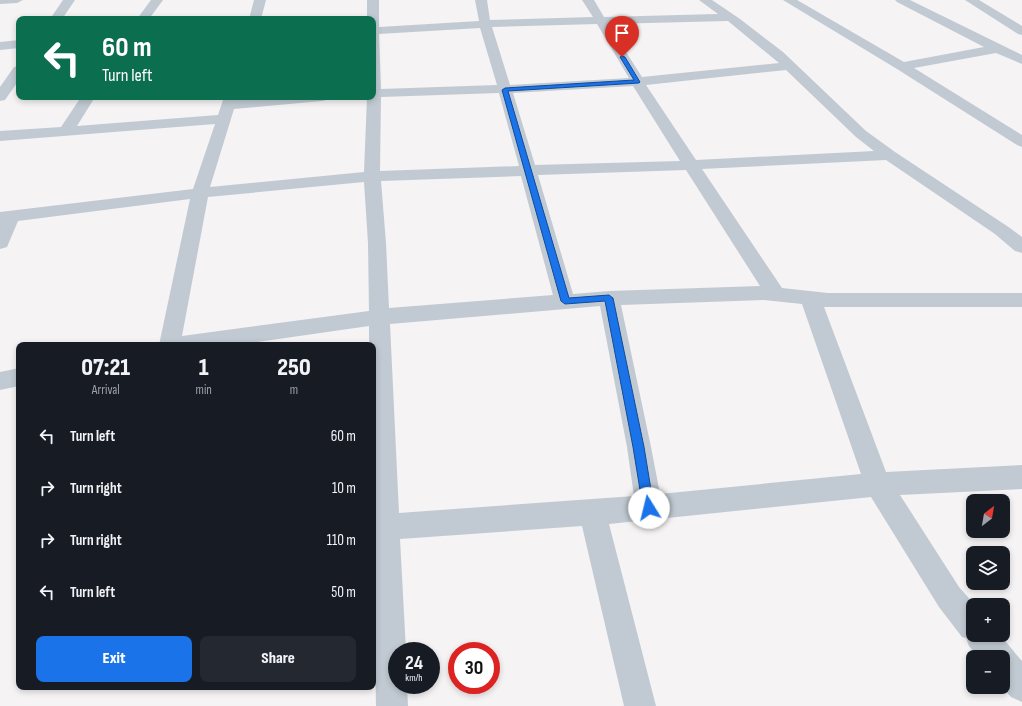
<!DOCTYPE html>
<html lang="en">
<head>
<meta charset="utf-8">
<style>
	:root { --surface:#171b24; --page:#242831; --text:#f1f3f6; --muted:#9ea1a6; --accent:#1a73e8 }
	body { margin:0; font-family:"Sofia Sans Condensed",sans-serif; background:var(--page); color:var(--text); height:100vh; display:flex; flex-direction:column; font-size:15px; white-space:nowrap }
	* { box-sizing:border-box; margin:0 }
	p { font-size:13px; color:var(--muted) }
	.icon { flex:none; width:22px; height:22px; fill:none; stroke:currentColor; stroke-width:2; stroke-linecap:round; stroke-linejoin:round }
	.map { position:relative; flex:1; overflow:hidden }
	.panel { position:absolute; left:16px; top:342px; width:360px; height:348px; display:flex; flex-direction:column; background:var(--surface); border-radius:8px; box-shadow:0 2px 6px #0003 }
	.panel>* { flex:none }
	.hud { position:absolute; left:16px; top:16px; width:360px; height:84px; border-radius:8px; box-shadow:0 2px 6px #0003; background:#0b6e4f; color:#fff; overflow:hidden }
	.needle { width:26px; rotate:31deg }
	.buttons { position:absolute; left:966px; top:494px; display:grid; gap:8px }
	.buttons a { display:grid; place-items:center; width:44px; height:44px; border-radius:8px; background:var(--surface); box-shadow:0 2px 6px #0003; font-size:20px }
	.speed { position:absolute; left:388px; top:642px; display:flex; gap:8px; font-size:20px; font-weight:700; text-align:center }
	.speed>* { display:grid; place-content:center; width:52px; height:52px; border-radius:50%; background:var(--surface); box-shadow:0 2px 6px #0003; line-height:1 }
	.speed small { font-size:10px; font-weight:400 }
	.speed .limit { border:6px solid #d22; background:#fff; color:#111 }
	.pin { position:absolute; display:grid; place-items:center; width:34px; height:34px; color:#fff; margin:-41px -17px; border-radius:50% 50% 50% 0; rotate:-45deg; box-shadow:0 0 4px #0007 }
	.pin .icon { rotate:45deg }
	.me { position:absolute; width:44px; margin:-22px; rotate:351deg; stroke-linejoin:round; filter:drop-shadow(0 0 3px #0008) }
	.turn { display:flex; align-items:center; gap:14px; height:84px; padding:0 20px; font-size:18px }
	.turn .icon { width:52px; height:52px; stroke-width:2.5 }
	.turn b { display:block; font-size:28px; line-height:34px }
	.eta { display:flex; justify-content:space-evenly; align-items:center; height:68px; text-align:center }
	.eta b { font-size:24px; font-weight:800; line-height:28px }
	.cta { display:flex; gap:8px; margin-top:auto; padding:8px 20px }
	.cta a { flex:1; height:46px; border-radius:8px; background:var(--accent); color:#fff; font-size:16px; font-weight:800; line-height:46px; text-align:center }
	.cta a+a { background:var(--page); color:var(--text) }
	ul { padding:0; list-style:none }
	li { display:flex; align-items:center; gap:12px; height:52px; padding:0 20px }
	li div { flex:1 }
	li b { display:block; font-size:15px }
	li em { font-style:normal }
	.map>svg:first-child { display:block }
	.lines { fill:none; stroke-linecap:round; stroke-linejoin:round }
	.street { fill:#c1cad2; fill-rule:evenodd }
	.route { fill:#1a73e8; stroke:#114b97 }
</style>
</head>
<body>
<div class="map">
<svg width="1022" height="706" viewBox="0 0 1022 706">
	<rect width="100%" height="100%" fill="#f5f3f3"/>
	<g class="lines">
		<!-- street -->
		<path class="street" d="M0,0H23L17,3L0,4Z
			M63,0H75L62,19H50Z
			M151,0H163L149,19H137Z
			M254,0H266L261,19H249Z
			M367,0H379V27L479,21L475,0H487L490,20L593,17L582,0H594L604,17L718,14L699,0H712L740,19L783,52L866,131L895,152L1007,226L1022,237V253L1015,251L995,234L886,160L702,169L782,288L828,293H1022V307H824L886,472L1022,465V489L900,495L959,587L975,605H973V635H1000C1008,644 1014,652 1022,661V702L1011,697L1002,687L1003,657H978L969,646L966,638L962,637L939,607L871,497L609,524L656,706H624L582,526L400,539L406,651H397V685H407L408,706H376L373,556V345H369V326L237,345H159L190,199L18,221L7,247L0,249V212L193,189L215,124L0,141V131L61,127L81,97H95L77,126L218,115L224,97H238L237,100L272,97H329L327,100L322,101L234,109L210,187L364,172L367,97H373V19H367ZM728,21L779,63L642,77L608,24ZM597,24L629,78L510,85L492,27ZM480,28L497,85L381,89L379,34ZM786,70L856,137L874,151L696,160L646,85ZM633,86L680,161L535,165L513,93ZM499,93L519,166L380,171L381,97ZM686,170L760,286L609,291L573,294L538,175ZM521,176L553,295L389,308L386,243L381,181ZM364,182L368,243L369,311L182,336L208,197ZM764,300L802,304L861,474L660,494L651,447L621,305ZM600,306L627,447L634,496L399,513L390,324Z
			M783,0H797L904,62L984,47L897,2L895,0H910L1022,55V64L996,53L914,68L1022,135V147L1017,145L897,69Z
			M965,0H979L1022,26V35L1018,34Z
			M19,40V48L0,50V42Z
			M19,66V80L5,100L0,101V87L14,67Z
			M19,368V386L0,390V372Z"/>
	</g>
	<!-- route -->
	<path class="route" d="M622,56L625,57L640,82L639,83L508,91L569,298L609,295L613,298L644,447L654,508L653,512L649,513L645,512L643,508L633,447L605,301L565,304L561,301L502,90L505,88L634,80L620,57Z"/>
</svg>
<div class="buttons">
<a><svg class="needle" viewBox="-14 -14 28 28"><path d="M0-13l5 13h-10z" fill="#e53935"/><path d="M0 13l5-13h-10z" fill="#9ea1a6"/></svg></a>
<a><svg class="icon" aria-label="layers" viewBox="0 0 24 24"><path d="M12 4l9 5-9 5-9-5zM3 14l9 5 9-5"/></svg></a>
<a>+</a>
<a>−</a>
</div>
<div class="speed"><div>24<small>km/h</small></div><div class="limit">30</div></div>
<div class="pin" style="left:622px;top:57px;background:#d93025"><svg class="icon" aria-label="arrive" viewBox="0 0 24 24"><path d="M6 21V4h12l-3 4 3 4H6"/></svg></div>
<svg class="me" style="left:649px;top:508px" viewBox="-20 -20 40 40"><circle r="19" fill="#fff"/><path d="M0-13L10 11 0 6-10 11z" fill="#1a73e8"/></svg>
<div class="hud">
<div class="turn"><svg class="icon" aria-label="left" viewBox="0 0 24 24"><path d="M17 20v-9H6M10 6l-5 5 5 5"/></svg><div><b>60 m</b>Turn left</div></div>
</div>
<section class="panel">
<div class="eta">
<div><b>07:21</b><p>Arrival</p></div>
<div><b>1</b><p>min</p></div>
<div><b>250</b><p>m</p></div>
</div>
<ul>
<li><svg class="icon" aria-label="left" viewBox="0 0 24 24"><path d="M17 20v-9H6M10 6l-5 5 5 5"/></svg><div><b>Turn left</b></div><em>60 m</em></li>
<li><svg class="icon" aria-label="right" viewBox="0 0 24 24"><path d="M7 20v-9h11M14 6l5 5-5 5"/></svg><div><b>Turn right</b></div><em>10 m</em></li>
<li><svg class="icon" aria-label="right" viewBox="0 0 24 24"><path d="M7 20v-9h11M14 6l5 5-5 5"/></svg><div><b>Turn right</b></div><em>110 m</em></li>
<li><svg class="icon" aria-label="left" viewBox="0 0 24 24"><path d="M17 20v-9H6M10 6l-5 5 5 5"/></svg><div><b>Turn left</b></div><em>50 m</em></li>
</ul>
<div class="cta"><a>Exit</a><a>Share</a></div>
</section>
</div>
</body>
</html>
